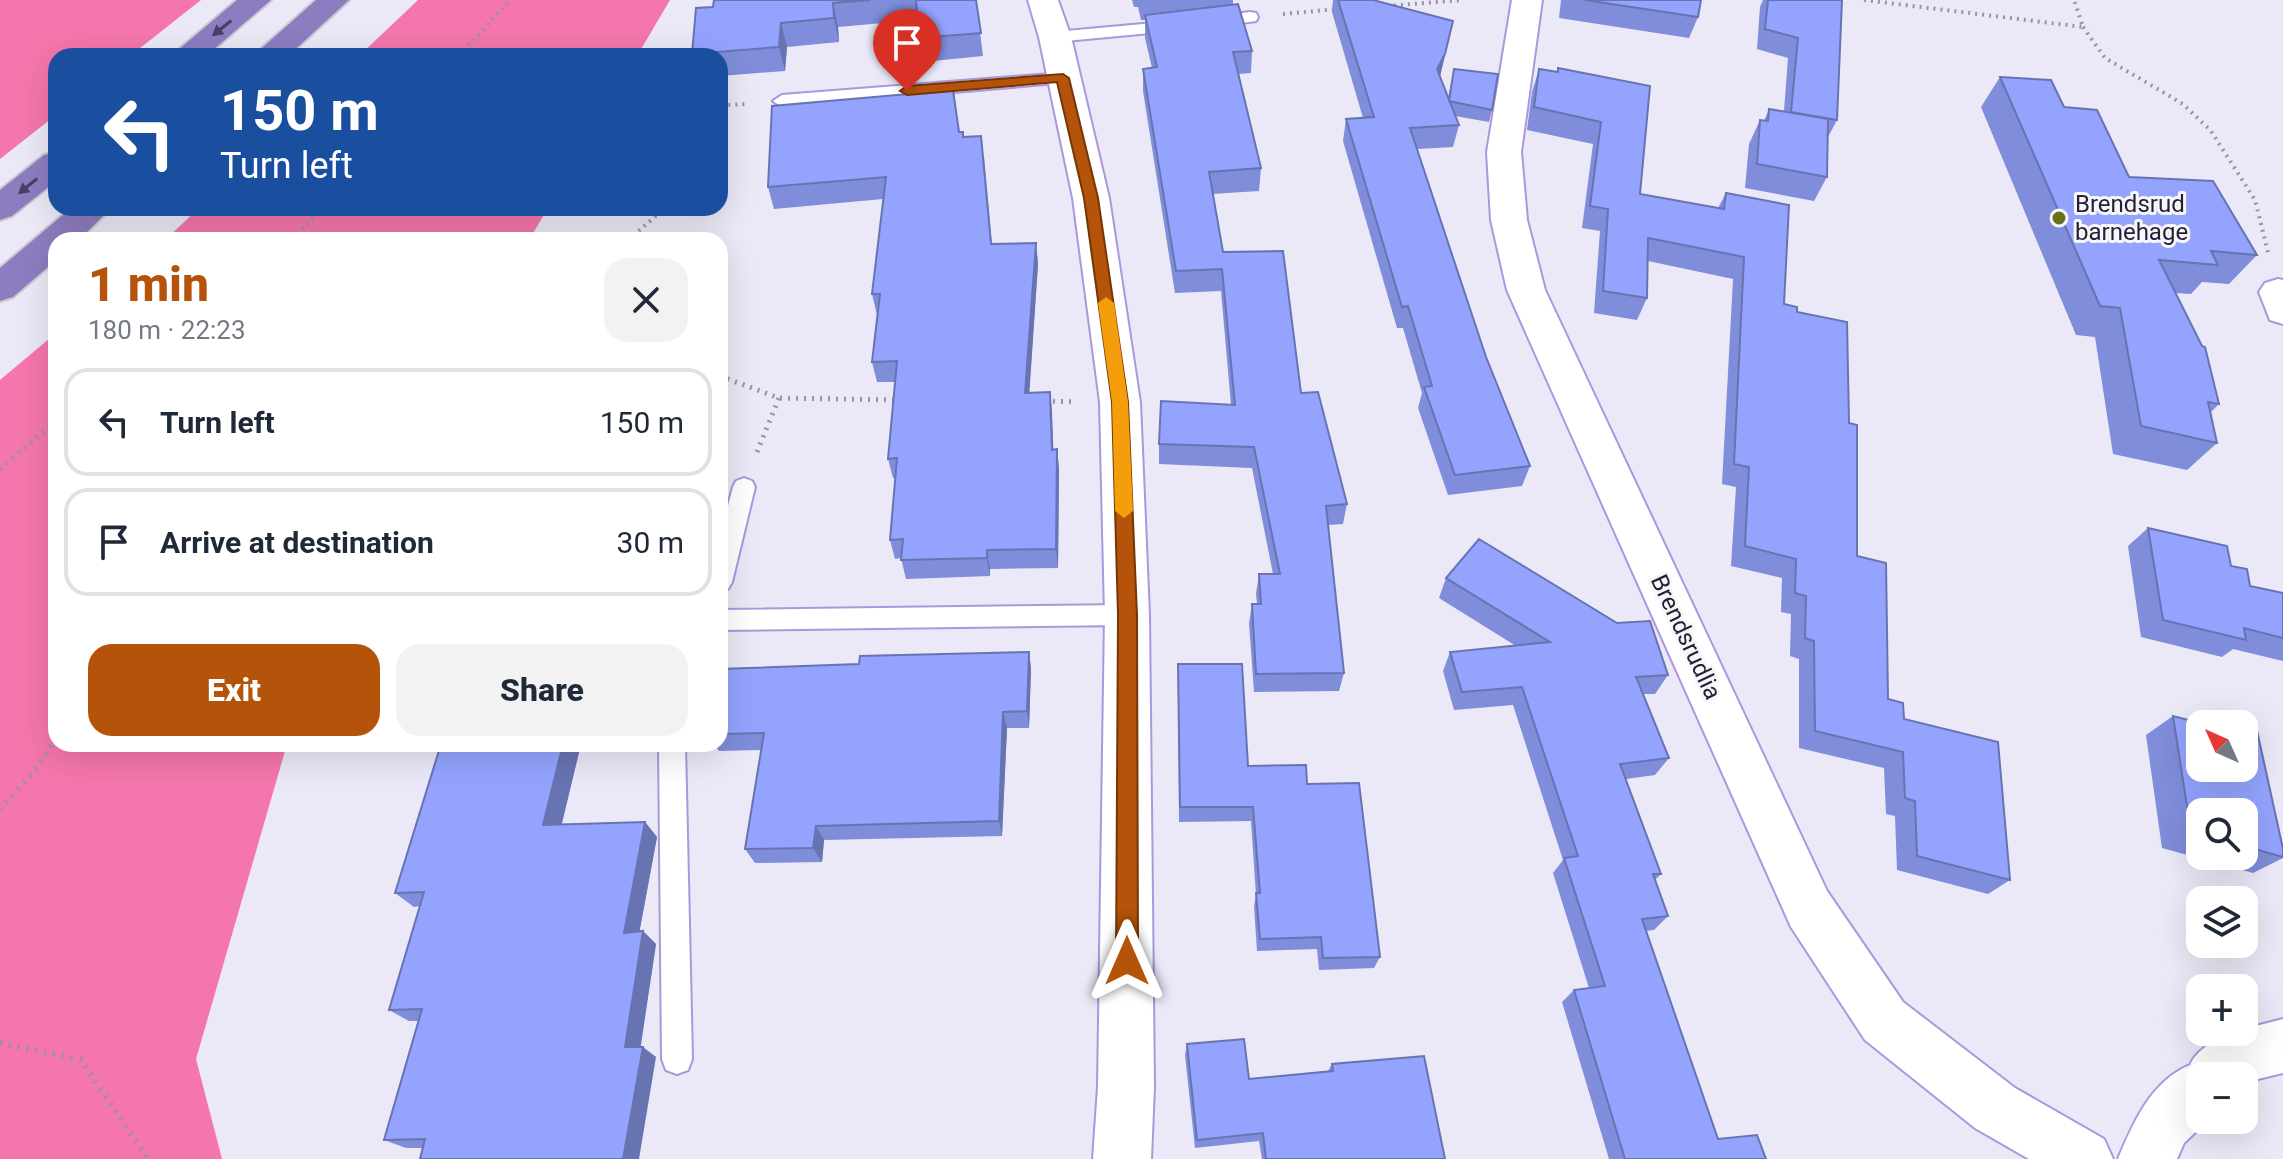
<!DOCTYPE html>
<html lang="en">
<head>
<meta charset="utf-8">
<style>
	:root { --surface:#fff; --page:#f2f2f3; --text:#1f2937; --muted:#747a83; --line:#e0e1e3; --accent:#b45309 }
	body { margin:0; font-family:Roboto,sans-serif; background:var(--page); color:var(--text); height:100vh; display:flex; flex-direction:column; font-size:30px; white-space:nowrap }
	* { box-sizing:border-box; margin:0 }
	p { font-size:26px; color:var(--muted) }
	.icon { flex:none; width:44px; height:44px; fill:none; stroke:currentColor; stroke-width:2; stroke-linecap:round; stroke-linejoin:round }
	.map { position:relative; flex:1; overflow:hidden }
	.panel { position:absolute; left:48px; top:232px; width:680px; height:520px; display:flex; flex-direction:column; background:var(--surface); border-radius:24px; box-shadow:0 8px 32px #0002 }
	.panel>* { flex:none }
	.guide { position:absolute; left:48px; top:48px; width:680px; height:168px; border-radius:24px; box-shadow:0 8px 32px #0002; background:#1a4fa0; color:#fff; overflow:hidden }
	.needle { width:52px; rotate:315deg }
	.controls { position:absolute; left:2186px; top:710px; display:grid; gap:16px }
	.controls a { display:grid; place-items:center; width:72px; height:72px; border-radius:16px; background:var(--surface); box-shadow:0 8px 32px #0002; font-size:40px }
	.pin { position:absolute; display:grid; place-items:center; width:68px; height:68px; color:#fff; margin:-82px -34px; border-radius:50% 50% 50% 0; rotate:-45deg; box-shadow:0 0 8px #0007 }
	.pin .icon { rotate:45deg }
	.me { position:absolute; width:88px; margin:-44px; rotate:0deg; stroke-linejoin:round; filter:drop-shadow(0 0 6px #0008) }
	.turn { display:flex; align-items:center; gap:28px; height:168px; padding:0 40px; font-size:36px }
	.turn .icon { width:104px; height:104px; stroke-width:2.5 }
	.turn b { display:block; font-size:56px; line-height:68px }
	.round { display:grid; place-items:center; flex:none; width:84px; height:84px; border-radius:24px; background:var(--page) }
	.headline { display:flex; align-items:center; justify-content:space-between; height:136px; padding:0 40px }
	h1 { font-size:48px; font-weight:800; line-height:60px; color:var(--accent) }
	.action { display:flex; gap:16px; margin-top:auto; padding:16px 40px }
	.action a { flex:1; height:92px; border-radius:24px; background:var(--accent); color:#fff; font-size:32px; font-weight:800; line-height:92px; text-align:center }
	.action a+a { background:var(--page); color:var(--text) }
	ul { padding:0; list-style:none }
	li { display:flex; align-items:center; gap:24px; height:108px; margin:0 16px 12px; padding:0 24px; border:4px solid var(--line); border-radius:24px }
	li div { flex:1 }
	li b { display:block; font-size:30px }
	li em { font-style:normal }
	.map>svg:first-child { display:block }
	.forest { fill:#f576ac }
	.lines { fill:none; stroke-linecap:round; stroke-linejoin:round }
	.lane-casing { stroke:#aa98de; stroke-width:4 }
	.street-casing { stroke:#aa98de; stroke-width:4 }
	.highway-casing { stroke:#cbc9cf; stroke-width:4 }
	.path-far2 { stroke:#9793a7; stroke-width:4; stroke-dasharray:2 5; stroke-linecap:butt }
	.path-far1 { stroke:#9793a7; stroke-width:5; stroke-dasharray:2 6; stroke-linecap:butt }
	.path { stroke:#9793a7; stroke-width:6; stroke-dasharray:2 7; stroke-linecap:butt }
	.lane { fill:#fff; fill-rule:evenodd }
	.street { fill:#fff; fill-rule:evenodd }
	.highway { fill:#8e7cc1; fill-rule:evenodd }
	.wall { fill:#7f8dda; fill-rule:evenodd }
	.shaded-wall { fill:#6873b2 }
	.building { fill:#94a4fe; stroke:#6873b2; stroke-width:2 }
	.oneway { fill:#4a3f69 }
	.route { fill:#b45309; stroke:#753606; stroke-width:2 }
	.slow { fill:#f59e0b }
	.poi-dot { fill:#69721b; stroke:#f7f7f7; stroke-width:3 }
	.labels { text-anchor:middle; stroke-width:6; stroke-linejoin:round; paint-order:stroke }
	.poi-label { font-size:24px; fill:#251e39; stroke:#f7f7f7; text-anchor:start }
	.street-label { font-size:24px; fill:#251e39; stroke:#f7f7f7 }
</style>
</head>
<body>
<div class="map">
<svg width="2283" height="1159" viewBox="0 0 2283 1159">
	<rect width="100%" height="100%" fill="#ebe8f7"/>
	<!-- forest -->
	<path class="forest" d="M0,0H201L130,56H56V115L0,159Z
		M418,0H670L637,56H359Z
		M199,208H548L529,240H165Z
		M56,333V744H287L196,1059L222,1159H0V380Z"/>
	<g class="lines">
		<defs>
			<path id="lane" d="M1250,12L1256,13L1258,17L1256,21L1213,27L1205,22L1213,17Z
				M1176,21L1184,26L1182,30L1055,42L1046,37L1055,32Z
				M1063,73L1072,78L1069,82L782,107L773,101L782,95Z
				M744,478L752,481L755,487L732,582L728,589L720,592V536L733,487L736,481Z
				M1127,605L1136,608L1139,615L1136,622L1127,625L720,630V610Z
				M659,744H685L692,1059L688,1070L677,1074L666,1070L662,1059Z"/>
			<path id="street" d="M1028,0H1058L1071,37L1109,198L1140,402L1149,615L1154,1087L1151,1159H1093L1098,1087L1105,615L1100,402L1073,198L1039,37Z
				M1512,0H1542L1521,152L1527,220L1545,290L1827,891L1903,1002L2015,1088L2104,1139L2113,1159H2029L1975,1128L1865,1040L1791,927L1507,290L1491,220L1487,152Z
				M2278,279L2283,280V324L2270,320L2259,292L2265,283Z
				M2283,1019V1073L2258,1079L2244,1087V1076H2200V1120H2208L2184,1143L2177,1159H2118C2133,1123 2151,1081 2190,1065C2197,1048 2225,1032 2244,1032V1029Z"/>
			<path id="highway" d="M237,0H271L206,56H171Z
				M316,0H349L288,56H253Z
				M56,152V181L12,216L0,220V190L44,155Z
				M71,208H111L79,240H56V260L13,297L0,301V268Z"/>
		</defs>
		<!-- lane casing -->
		<use href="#lane" class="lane-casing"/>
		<!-- street casing -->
		<use href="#street" class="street-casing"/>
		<!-- highway casing -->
		<use href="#highway" class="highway-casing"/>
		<!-- path-far2 -->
		<path class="path-far2" d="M1864,0L2083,27L2074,0
			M1387,6L1463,0
			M1283,14L1337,9
			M2083,27L2105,58L2183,104L2211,131L2255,200L2268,252
			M459,56L510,0
			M720,145L727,105L746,104
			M293,240L322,208
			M628,240L665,208"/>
		<!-- path-far1 -->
		<path class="path-far1" d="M720,376L779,398L899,400
			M1045,401L1075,402
			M757,452L779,398
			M0,469L56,421"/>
		<!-- path -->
		<path class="path" d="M0,810L39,765L56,739
			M0,1043L81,1060L148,1159"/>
		<!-- lane -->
		<use href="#lane" class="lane"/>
		<!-- street -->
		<use href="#street" class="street"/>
		<!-- highway -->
		<use href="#highway" class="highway"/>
	</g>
	<!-- wall -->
	<path class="wall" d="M714,0H976L983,56L923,62L917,20L838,27L839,42L787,47L785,71L720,76V56H692V54L713,7Z
		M1132,0H1233V5L1252,51L1251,73L1238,74L1261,168L1259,191L1212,194L1223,252L1301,393L1347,504L1343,524L1328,525L1344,673L1339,691L1254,692L1249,623L1252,604H1257L1256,594L1259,574H1273L1252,468L1159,464V444L1231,405L1221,291L1175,293L1143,91V69L1152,68L1145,38V20H1141L1138,7H1134Z
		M1333,0H1373L1440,76L1448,98L1454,69L1492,110L1489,122L1455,116L1459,125L1453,147L1417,149L1486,357L1530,466L1522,486L1448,495L1418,408L1422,393L1403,328H1397L1343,141L1346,119L1363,118L1332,12Z
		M1561,0H1701L1698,17L1689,38L1559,18Z
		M1763,0H1842L1837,120L1827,139V177L1814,201L1745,188L1749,144L1760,120L1764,121L1769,109L1784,111L1788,58L1757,49L1760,7Z
		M1539,69L1650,86L1640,194L1718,208L1726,193L1784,304L1797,312L1849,423L1857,556L1888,699L1904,719L2010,880L1988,894L1897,870L1895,816L1886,814L1884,768L1799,748V659L1790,656L1791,614L1781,612L1782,578L1731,566L1736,487L1722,484L1733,279L1648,261L1647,298L1637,320L1594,313L1600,231L1582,228L1593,144L1527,130L1532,92Z
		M2000,77L2064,107L2129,177L2257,255L2229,284L2202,282L2191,294L2175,293L2219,404L2211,412L2217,443L2187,470L2113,454L2095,337L2076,335L1981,107Z
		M959,132L984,157L992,244L1036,243L1038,264L1029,392H1050L1053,450L1057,449L1059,469L1058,568L990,569V576L906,579L901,558L895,559L890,540L896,478H893L888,459L895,382H877L872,362L877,315L872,294L883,199L774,209L768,187Z
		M2148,528L2231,566L2250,586L2283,593V661L2233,649L2222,657L2141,637L2128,546Z
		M1446,578L1668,675L1655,694H1643L1669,758L1655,775L1626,779L1661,874L1655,880L1668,916L1654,930L1646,931L1718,1139L1766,1159H1609L1562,1002L1574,990L1589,988L1553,873L1563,860L1513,705L1454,710L1443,671L1450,652L1516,646L1439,598Z
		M1029,652L1031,669L1029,728H1007L1002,836L824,840L822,862L755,863L745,849L761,750L719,751L714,744H720V669L859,664Z
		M1178,664L1248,766L1307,784L1380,957L1374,968L1319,970L1317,949L1257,951L1254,906L1256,895L1251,821L1179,822Z
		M2206,714L2256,726L2283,849V858L2253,873L2162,848L2146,735L2173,716L2195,722ZM2200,724H2244V768H2200ZM2200,812H2244V856H2200Z
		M427,744H581L561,825L645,822L657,837L639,932L643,931L656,944L640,1047L656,1057L423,1148H406L384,1140L418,1021H409L389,1010L420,906L414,907L395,893L441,745H428Z
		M1187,1044L1249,1079L1328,1071L1332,1064L1445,1159H1262L1259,1141L1195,1148L1185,1055Z"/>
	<!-- shaded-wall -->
	<path class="shaded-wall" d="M833,3L838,27L839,42L834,18Z
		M1453,21L1440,77L1437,69Z
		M781,23L787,47L785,71L779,47Z
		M1036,243L1038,264L1028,413L1025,393Z
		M1050,392L1052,412L1054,469L1052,450Z
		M1057,449L1059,469L1058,568L1056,549Z
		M987,550L990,569V576L987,558Z
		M1029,652L1031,669L1029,728L1027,711Z
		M1003,712L1007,728L1002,836L999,821Z
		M563,744H581L558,840L543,825Z
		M645,822L657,837L637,945L624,933Z
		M816,826L824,840L822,862L813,848Z
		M643,931L656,944L639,1058L625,1047Z
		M643,1047L656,1057L639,1159H623Z"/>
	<!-- building -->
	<path class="building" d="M714,0H870L833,3L834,18L781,23L779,47L692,54L696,8L713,7Z
		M916,0H976L981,33L919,38Z
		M1338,0H1373L1453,21L1445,54L1437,69L1459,125L1410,128L1486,357L1530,466L1455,475L1424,387L1432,386L1408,306L1402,307L1346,119L1374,117Z
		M1585,0H1701L1698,17Z
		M1768,0H1842L1837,120L1791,112L1798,38L1765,29Z
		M1238,4L1252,51L1233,52L1261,168L1209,172L1223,252L1283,251L1301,393L1318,392L1347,504L1326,506L1344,673L1256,674L1252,604H1261L1259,574H1280L1254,447L1159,444L1161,401L1235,405L1222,269L1176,271L1143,69L1157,67L1145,15Z
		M1558,68L1650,86L1640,194L1724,209L1726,193L1789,205L1784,304L1797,307V312L1847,322L1849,423L1857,425V556L1886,563L1888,699L1903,703L1904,719L1998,742L2010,880L1917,856L1915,801L1905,798L1903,752L1815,731L1814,641L1805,638L1806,596L1795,593L1796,559L1745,546L1749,467L1734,464L1744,257L1648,238L1647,298L1603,291L1608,209L1590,206L1601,122L1534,107L1539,69L1558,72Z
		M1454,69L1498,74L1492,110L1449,101Z
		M2000,77L2051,80L2064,107L2097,110L2129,177L2213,181L2257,255L2211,251L2218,265L2159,260L2202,346L2205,347L2219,404L2208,402L2217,443L2141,426L2120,308L2100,306Z
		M953,90L959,132H963V137L981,136L991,244L1036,243L1025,393L1050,392L1052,450L1057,449L1056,549L987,550V558L901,560L903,539L890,540L897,458L888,459L897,361L872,362L880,294H872L886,177L768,187L772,106Z
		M1769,109L1828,119L1827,177L1757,164L1760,120L1768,121Z
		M2148,528L2227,546L2231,566L2247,569L2250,586L2283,593V638L2244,628L2246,640L2163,620Z
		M1479,539L1617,623L1650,621L1668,675L1636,677L1669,758L1620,764L1661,874H1653L1668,916L1642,919L1718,1139L1757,1135L1766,1159H1625L1574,990L1605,986L1564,858L1578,856L1522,687L1462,692L1450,652L1550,642L1446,578Z
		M1029,652L1027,711L1003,712L999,821L816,826L813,848L745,849L764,733L720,734V669L859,664L860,656Z
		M1178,664H1242L1248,766L1306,765L1307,784L1359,783L1380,957L1323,958L1321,937L1260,939L1256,893H1260L1253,807H1180Z
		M2206,714L2256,726L2283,849V857L2244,846V812H2200V834L2191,832L2173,716L2204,724H2200V768H2244V724H2208Z
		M441,744H563L543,825L645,822L624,933L643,931L625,1047H643L623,1159H420L425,1139L384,1140L422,1009L389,1010L424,892L395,893Z
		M1244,1039L1249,1079L1333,1071L1332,1064L1424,1056L1445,1159H1266L1263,1133L1197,1140L1187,1044Z"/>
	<!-- one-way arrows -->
	<defs><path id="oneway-solid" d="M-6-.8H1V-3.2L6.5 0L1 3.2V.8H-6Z" transform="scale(2)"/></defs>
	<g class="oneway">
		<use href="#oneway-solid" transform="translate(222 28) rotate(141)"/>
		<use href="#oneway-solid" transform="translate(28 186) rotate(141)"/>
	</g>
	<!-- route -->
	<path class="route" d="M1063,74L1069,78L1098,198L1128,402L1137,615L1138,961L1135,969L1127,972L1119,969L1116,961L1118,615L1112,402L1084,198L1057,82L907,95L900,91L907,86Z"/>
	<!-- slow -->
	<path class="slow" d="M1106,297L1114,303L1128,402L1133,511L1124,518L1115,511L1112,402L1098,303Z"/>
	<!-- markers -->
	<circle class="poi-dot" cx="2059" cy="218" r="8"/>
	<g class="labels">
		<!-- poi labels -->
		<g class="poi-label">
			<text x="2075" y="212">Brendsrud<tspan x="2075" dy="28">barnehage</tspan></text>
		</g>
		<!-- street labels -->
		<g class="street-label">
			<text transform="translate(1686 637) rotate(65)" y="8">Brendsrudlia</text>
		</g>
	</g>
</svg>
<div class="controls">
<a><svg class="needle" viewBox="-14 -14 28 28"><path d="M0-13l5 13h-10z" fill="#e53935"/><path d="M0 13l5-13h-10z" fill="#747a83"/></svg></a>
<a><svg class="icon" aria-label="search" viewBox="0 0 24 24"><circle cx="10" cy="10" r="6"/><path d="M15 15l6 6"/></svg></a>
<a><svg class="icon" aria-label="layers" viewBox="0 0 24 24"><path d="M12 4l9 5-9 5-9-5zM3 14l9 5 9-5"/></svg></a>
<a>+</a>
<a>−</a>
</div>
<div class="pin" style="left:907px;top:91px;background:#d93025"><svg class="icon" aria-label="arrive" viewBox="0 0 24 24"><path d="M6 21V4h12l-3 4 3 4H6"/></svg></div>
<svg class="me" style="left:1127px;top:961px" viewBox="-20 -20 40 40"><path d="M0-17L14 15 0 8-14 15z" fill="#b45309" stroke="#fff" stroke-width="4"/></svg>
<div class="guide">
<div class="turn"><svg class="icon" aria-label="left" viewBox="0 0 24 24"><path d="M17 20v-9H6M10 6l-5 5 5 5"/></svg><div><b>150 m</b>Turn left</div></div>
</div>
<section class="panel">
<div class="headline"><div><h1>1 min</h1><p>180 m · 22:23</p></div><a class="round"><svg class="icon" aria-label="close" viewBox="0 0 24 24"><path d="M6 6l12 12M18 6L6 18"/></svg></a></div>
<ul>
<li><svg class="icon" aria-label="left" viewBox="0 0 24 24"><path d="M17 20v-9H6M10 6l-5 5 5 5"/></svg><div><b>Turn left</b></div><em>150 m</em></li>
<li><svg class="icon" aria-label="arrive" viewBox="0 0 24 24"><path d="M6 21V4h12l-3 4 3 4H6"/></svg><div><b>Arrive at destination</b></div><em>30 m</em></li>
</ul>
<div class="action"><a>Exit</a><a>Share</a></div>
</section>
</div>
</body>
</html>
